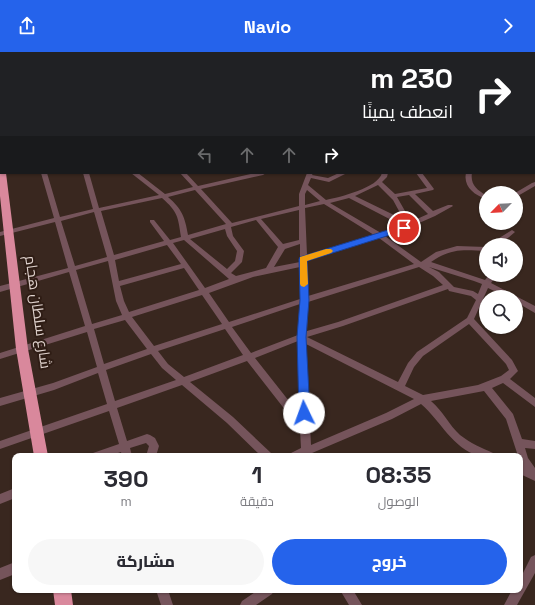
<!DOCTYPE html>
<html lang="ar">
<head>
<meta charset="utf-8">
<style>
	:root { --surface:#fff; --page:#f7f7f7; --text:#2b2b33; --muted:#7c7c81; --accent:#2563eb }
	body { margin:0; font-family:"Space Grotesk",Cairo,sans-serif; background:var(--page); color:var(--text); direction:rtl; height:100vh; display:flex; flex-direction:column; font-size:15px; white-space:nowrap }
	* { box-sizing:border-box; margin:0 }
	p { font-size:13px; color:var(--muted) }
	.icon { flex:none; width:22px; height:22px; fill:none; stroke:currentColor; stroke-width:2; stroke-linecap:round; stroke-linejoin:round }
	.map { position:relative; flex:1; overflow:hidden; direction:ltr }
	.panel { position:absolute; left:12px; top:401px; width:511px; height:140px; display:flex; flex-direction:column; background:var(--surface); border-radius:8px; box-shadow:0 1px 3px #0004; direction:rtl }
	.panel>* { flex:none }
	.hud { position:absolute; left:0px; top:0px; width:535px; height:122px; box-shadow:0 1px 3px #0004; direction:rtl; background:#202124; color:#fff; overflow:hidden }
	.needle { width:26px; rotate:246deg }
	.buttons { position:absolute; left:479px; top:134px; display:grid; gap:8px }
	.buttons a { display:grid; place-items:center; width:44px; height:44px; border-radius:50%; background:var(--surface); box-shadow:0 1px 3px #0004; font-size:20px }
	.pin { position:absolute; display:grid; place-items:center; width:34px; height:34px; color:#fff; margin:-17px; border:2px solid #fff; border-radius:50%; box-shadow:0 1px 4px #0007 }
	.me { position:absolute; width:44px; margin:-22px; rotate:357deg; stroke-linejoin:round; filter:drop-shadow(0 0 3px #0008) }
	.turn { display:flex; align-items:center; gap:14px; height:84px; padding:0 16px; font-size:18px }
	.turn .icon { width:52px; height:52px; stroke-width:2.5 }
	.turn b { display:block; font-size:28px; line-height:34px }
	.lanes { display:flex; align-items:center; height:38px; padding:0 16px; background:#0003; justify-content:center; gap:20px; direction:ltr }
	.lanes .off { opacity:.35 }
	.eta { display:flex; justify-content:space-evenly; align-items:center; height:68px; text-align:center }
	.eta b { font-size:24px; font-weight:800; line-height:28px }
	.button { display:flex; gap:8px; margin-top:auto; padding:8px 16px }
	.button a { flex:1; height:46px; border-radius:24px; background:var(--accent); color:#fff; font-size:16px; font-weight:800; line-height:46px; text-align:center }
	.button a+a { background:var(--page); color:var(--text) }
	header { display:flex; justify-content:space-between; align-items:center; height:52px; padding:0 16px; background:var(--accent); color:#fff; font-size:18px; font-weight:800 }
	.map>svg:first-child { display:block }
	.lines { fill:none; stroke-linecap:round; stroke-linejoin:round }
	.minor { fill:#75545b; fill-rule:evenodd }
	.highway { fill:#d9889c; fill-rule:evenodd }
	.route { fill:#2563eb; stroke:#184099 }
	.slow { fill:#f59e0b }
	.labels { text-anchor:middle; stroke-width:4; stroke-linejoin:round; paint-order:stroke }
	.street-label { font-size:15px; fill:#dfd2cd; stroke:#2f1d15 }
</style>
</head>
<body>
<header><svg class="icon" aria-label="forward" viewBox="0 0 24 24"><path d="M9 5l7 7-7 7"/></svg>Navio<svg class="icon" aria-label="share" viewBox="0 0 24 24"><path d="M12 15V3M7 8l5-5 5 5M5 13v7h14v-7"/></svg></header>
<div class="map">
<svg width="535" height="553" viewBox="0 0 535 553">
	<rect width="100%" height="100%" fill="#39271f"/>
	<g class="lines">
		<!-- minor -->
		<path class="minor" d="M96,0H100V1H96Z
			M229,0H233L234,1H230Z
			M319,0H323L324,1H320Z
			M518,0H523L524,1H519Z
			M534,5H535V8H534Z
			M534,13H535V16H534Z
			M534,97H535V101H534Z
			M41,121H47L60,165L93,157L83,121H89L99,156L159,143L131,121H138L165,142L193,135L180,121H186L198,134L255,121H266L263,123L201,137L232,171L299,154V142L307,121H313L312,123L328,126L339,121H347L329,130L311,126L308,133L326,148C340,145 378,136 382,121H388L387,125L382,130L395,142L427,136L416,121H422L434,137L433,138L415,142L433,159L448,153H452L453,154L435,164L410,175L385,184L421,210L436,200L457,194L486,195V199C463,198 451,196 431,210L485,228L489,223H497L491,231L535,254V261L516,250V245H507L488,236L474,267L512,308L518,319L510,327L535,346V355L503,331L492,336L513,362L522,387L535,389V397L525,396L528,406L535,416V429L520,422V412L522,413L520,410V404H518L506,367L484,339L431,349C443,359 449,373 460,383C470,391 482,396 493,401L495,404C490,404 484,405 479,404C452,396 441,369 421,352L392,367L305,404H289L291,401L301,396L300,377L247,309L190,330L233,365L271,401L273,404H261L227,371L182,333L117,356L127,389L147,382L150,383L155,386L159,394L156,404H146L149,394L146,391L130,396L132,404H122L121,400L109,404H91L93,401L119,392L109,359L0,397V389L107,352L98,321L54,338L0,354V346L53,331L97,315L87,280L0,307V301L85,274L69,220L0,240V234L68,216L55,170L0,184V180L54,166ZM378,133L393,148L399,159L396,164L355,144ZM195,138L226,172L188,183C185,165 182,157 168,145ZM307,138L320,149L305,153V142ZM409,143L428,162L408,171L401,166L405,159L397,145ZM162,146C178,160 178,165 181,185L170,188L154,168H150V170L164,189L114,203L101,159ZM349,146L403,174L381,181L330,151ZM324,152L374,183L307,203L305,156ZM299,158V188L283,192L261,167ZM94,160L107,205L75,214L61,169ZM256,168L278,195L266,216L236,224L231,221L242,210L244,199L233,184L231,175ZM225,177L227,184L237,199L235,209L227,217L190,187ZM379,186L414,212L308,244L307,208ZM184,188L229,227L205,236L173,191ZM300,192V210L274,215L285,197ZM167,193L181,212L119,229L115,208ZM108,209L116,249L122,263L92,272L76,218ZM300,215V247L229,270L209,241L253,225ZM419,215L433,224L443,233L338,270L307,279L308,250ZM429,215L474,229L482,232L478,242L473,239L454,235L439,220ZM184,216L199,238L129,260L124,249L120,234ZM448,237L449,239L471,244L476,248L467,266L417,300L408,311L398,330L307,285L343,274ZM202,243L222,272L154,294L132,265ZM300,252L298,283L251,301L232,275ZM125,268L147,297L104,312L94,277ZM469,272L506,312L509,318L501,324L478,333L423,343L405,334L414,315L423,304ZM225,277L243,303L184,325L168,312L158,299ZM298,289L300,363L255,306ZM306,292L414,347L386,361L311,393ZM151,302L162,316L176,328L115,349L106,318Z
			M466,121H472C470,132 477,138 486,143V147C474,143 463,134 466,121Z
			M535,130V134L516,145V141H515L532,131Z
			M512,178L515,180L502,191V193H496V188Z
			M15,436V446L0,452V442Z
			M535,503V521L517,553H504L512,538H520V527L531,505Z
			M15,510V522L0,528V516Z
			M156,538H168L173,553H161Z
			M258,538H274L272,542L256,553H240L242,549Z
			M340,538H353L362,553H349Z"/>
		<!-- highway -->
		<path class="highway" d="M27,0H33V1H27Z
			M0,90H1V115L0,114Z
			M0,119L1,121H6L28,297L48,404H34L16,297L0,144Z
			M53,538H71L73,553H55Z"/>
	</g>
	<!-- route -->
	<path class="route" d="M401,174H406L407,176L406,178L307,209L309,248L306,285L310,361L308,364L304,366L301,364L299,361L297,285L300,248L299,207L300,205Z"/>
	<!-- slow -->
	<path class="slow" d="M326,197H331L333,199L331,201L307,209L308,232L304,235L301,234L300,232V205Z"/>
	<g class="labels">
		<!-- street labels -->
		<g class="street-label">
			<text transform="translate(38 260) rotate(82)" y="5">شارع سلطان هجام</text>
		</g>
	</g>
</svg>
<div class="buttons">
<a><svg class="needle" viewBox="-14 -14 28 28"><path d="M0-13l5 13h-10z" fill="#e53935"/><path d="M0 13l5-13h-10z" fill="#7c7c81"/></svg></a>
<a><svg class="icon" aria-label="sound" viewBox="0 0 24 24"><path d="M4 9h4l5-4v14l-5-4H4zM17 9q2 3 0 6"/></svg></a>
<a><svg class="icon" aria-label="search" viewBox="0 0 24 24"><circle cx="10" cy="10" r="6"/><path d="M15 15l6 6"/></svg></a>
</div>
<div class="pin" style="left:404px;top:176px;background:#d93025"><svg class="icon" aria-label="arrive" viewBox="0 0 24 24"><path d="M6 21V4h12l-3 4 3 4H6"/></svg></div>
<svg class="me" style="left:304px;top:361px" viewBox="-20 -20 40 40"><circle r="19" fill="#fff"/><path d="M0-13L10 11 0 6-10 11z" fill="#2563eb"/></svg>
<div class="hud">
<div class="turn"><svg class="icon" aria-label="right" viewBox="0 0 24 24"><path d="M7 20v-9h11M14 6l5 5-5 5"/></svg><div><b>230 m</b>انعطف يمينًا</div></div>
<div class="lanes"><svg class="icon off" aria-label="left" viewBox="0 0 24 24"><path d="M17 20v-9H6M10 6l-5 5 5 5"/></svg><svg class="icon off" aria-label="ahead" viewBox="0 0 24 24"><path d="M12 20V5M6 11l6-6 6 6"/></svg><svg class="icon off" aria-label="ahead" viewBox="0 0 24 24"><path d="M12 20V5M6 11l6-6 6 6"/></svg><svg class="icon" aria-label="right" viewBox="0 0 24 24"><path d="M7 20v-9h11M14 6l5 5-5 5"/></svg></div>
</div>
<section class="panel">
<div class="eta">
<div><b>08:35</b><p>الوصول</p></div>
<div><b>1</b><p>دقيقة</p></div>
<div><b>390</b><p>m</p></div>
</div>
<div class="button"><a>خروج</a><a>مشاركة</a></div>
</section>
</div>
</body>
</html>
